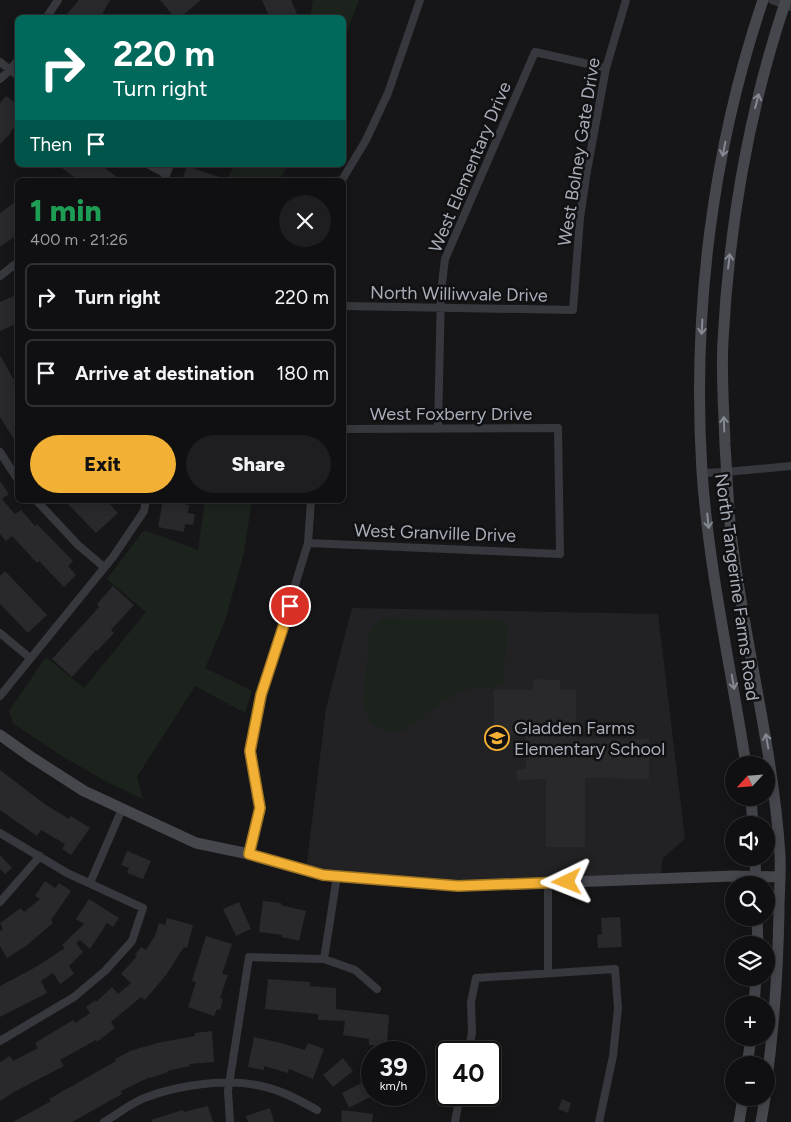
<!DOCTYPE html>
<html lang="en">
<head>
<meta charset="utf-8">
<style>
	:root { --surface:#101012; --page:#1e1e20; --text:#f1f3f6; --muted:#9c9d9f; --line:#303032; --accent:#f2b134 }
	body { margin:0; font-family:Figtree,sans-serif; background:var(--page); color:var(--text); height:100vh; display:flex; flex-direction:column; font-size:19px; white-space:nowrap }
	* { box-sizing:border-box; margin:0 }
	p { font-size:16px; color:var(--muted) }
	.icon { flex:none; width:28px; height:28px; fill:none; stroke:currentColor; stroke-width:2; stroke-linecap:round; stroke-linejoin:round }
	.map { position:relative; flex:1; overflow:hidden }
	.side { position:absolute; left:15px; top:178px; width:331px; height:325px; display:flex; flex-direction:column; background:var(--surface); border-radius:8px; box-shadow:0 2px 12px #0003,0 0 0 1px var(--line) }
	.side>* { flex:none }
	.guide { position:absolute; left:15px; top:15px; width:331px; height:152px; border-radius:8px; box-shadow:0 2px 12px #0003,0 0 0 1px var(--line); background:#00695c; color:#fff; overflow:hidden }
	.needle { width:32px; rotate:244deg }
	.tools { position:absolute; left:725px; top:756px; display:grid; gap:10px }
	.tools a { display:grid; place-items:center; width:50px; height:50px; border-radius:50%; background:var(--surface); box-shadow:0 2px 12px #0003,0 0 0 1px var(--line); font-size:25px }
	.speed { position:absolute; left:361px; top:1041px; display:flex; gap:10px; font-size:25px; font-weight:700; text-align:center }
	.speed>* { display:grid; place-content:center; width:65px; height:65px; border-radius:50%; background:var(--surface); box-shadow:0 2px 12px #0003,0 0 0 1px var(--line); line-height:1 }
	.speed small { font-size:12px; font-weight:400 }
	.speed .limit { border:2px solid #111; border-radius:8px; background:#fff; color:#111 }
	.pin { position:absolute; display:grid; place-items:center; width:42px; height:42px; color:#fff; margin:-21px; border:2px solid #fff; border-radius:50%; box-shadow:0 1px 5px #0007 }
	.me { position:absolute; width:55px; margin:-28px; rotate:268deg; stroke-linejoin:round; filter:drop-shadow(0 0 4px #0008) }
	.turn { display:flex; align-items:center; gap:18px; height:105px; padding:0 15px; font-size:22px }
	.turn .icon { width:65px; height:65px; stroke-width:2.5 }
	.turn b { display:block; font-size:35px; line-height:42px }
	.then { display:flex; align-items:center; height:48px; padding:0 15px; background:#0003; gap:10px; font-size:19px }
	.round { display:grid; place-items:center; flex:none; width:52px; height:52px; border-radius:26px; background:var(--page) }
	.overview { display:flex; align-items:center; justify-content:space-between; height:85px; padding:0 15px }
	h1 { font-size:30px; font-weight:800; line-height:38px; color:#1e9e55 }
	.action { display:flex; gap:10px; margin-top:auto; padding:10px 15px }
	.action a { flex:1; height:58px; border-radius:30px; background:var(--accent); color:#111; font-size:20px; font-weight:800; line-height:58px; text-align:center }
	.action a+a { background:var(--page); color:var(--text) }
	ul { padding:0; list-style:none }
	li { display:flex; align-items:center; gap:15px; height:68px; margin:0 10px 8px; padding:0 5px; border:2px solid var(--line); border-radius:8px }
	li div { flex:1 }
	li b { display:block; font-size:19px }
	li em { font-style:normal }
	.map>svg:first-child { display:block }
	.built { fill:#222225 }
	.green { fill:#1c231d }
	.building { fill:#29292c }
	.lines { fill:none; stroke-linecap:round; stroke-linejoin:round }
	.street { stroke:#37383d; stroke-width:8 }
	.secondary { stroke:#45474d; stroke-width:11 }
	.oneway { stroke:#858993 }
	.route-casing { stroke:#9d7322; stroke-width:12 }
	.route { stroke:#f2b134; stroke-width:9 }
	.labels { text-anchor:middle; stroke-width:5; stroke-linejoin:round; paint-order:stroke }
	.street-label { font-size:18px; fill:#a8adb8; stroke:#111113 }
	.poi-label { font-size:18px; fill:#a8adb8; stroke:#111113; text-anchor:start }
</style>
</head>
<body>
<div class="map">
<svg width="791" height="1122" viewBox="0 0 791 1122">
	<rect width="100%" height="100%" fill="#161618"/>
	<!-- built -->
	<path class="built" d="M352,608L658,614L685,839L663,858L660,879L458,886L306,870L326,708Z"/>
	<!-- green -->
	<path class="green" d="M313,0H359L344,40V18L310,17Z
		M234,165H288L279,180H227Z
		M205,500H252L244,553L225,621L205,668L252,691L245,713L195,686L137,777L143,799L107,782L62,756L13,723L9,711L46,657L84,688L146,612L107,579L144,530L198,550Z
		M383,618L499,619L507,628L504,679L501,686L491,688L476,687L463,691L444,701L407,729L392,732L378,728L370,721L363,704L370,629Z"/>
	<!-- building -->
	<path class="building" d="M79,0H110L100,18H71L67,14Z
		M160,0H201L180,18H175Z
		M262,0H291L298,16L294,18H270Z
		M6,96L18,105V124L10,132L11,133L0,144V103Z
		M58,165H101L121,180H78Z
		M187,166L225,179L224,180H182Z
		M18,200V234L0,247V213Z
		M18,294V323L0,331V302Z
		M0,355L15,382L13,383L18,393V446L0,417Z
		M0,481L9,494L2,499L15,514L21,510L35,526L37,524L73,561L68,566L76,575L64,587L39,561L37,563L12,536L6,541L0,534Z
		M64,500H106L118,513L96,533Z
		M163,500L189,505L188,513L195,514L193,525L185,524L184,532L158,527Z
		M5,571L47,615L28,633L0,604V576Z
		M113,586L134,605L111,630L114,633L97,651L96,650L72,677L52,659L99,607L97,604Z
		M533,679L560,680L561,690L576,689V738L649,739V779L585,778V847H546V779L517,780L516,770L526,769V735H494V690H533Z
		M0,770L46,805L69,819L71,816L90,828L71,855L62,849L65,844L41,830L37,836L0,810Z
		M127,851L151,861L143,879L127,873L129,868L121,865Z
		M0,855L12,868L5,874L0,869Z
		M45,881L55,888L59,883L71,891L51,920L53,923L26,946L7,958L0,946V931L3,929L0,923L21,908L24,912L40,899L35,896Z
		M89,899L119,918L113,927L107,923L90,949L80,940L76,943L83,952L69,966L74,974L60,984L53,973L41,981L47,993L0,1017V986L34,968L65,948L62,945L84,924L76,919Z
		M263,901L281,903V905L306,911L299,941L282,937V935L259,932Z
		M239,902L251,929L236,936L223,909Z
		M620,917L622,947L598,948L597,935L602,934L601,918Z
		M167,918L193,925L187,948L184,947L166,975L145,1000L141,997L111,1022L115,1028L97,1042L96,1040L60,1060L64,1066L14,1092L0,1101V1062L10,1056L13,1061L38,1048L35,1043L73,1020L75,1023L90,1013L86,1007L95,1000L96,1002L112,987L118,994L131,983L121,974L137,956L135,955L141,947L146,950L155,936L159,923L165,925Z
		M206,936L232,944L222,974L228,975L220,998L223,999L220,1010L217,1009L214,1016L188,1007L196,982L192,981Z
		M268,979L310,982V986L336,988V1009L389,1015L387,1046L369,1045V1039L343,1035L345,1021L318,1020V1014L265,1009Z
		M212,1031L214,1062L190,1064V1066L167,1071L168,1072L151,1078L150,1077L121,1091L122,1094L72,1122H13L51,1101L49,1099L116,1061L115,1059L130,1051L157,1043L195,1036V1033Z
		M254,1037L277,1042L305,1050L308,1043L324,1049L313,1079L289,1069L288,1073L264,1066V1070L248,1067Z
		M343,1058L353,1071L333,1087L323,1075Z
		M369,1079L372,1087V1096L349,1108L342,1093Z
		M562,1099L571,1103L568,1113L558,1109Z
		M208,1106L213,1122H152L151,1120L183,1110L184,1112Z
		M270,1108L274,1122H248L246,1116Z
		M342,1110L373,1114L372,1122H341Z"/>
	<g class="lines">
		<!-- street -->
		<path class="street" d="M772,0L791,7
			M46,18L58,0
			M0,62L18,76
			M0,79L10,70L18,60
			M149,165L166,174
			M164,180L170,165
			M342,180L366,140L388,93L420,0
			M0,276L18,262
			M344,306L573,310L580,218L587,171L606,68L626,0
			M438,429L441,291L445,259L535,52L606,68
			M0,452L18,480
			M702,473L726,472L791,466
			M36,500L78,545L104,567
			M308,543L560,554L558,428L344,429
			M0,633L30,658
			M0,696L113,557L144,511L146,500
			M0,833L67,873L143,908L132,941L105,971L74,997L0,1041
			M249,854L261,808L250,751L261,695L308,543L311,500
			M90,883L122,809
			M0,902L40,856
			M324,959L337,876
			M548,973V883
			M468,1052L472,1033L471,1002L476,978L615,969L618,1008L613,1056L599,1122
			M104,1122C118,1114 132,1102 147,1097C179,1085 227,1078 261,1086C281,1090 299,1100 317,1110
			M230,1122L228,1091L249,957L324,959L355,970L377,989
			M455,1122L460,1095"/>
		<!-- secondary -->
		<path class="secondary" d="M0,735L31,757L84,791L196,843L249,854L323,875L458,886L734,876L779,877
			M746,765C731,668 709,571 702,472C692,313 712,151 763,0
			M751,798L753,825
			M755,858L756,885
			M757,918L758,945
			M754,1005L756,978
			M747,1065L751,1038
			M766,1086C774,1028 778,969 779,910C779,892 781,873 780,855C773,747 744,641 731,533C728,504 727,475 725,445C724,411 721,375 723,341C729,225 749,110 786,0
			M739,1122L743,1098
			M761,1122L765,1098"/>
	</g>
	<!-- one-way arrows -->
	<defs><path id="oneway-shaft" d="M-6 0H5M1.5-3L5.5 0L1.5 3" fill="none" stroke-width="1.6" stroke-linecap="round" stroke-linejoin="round" transform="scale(1.25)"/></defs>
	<g class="oneway">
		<use href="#oneway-shaft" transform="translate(757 101) rotate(-75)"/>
		<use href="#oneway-shaft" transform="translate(724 149) rotate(101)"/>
		<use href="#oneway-shaft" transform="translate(729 261) rotate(-83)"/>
		<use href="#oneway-shaft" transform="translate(702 327) rotate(93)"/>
		<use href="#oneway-shaft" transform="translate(724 424) rotate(-92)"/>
		<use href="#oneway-shaft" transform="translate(708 521) rotate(84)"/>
		<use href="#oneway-shaft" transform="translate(733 682) rotate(80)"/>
		<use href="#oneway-shaft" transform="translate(767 741) rotate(-100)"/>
	</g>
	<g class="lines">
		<defs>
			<path id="route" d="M290,606L261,695L250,751L260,808L249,854L323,875L458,886L567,882"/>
		</defs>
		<!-- route casing -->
		<use href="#route" class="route-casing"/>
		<!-- route -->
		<use href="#route" class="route"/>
	</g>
	<!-- icons -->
	<defs>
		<symbol id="school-ring" viewBox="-11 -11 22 22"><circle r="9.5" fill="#111113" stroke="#f2b134" stroke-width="1.5"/><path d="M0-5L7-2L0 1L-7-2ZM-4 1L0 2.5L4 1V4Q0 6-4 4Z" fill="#f2b134"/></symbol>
	</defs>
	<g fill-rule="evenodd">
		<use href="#school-ring" x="483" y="724" width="28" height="28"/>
	</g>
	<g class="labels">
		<!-- street labels -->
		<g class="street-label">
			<text transform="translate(579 152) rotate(-81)" y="6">West Bolney Gate Drive</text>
			<text transform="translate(470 167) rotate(-67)" y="6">West Elementary Drive</text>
			<text transform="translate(459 294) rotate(1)" y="6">North Williwvale Drive</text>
			<text x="451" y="420">West Foxberry Drive</text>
			<text transform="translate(435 533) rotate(2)" y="6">West Granville Drive</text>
			<text transform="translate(737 587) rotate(82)" y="6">North Tangerine Farms Road</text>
		</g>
		<!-- poi labels -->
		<g class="poi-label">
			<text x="514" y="734">Gladden Farms<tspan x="514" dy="21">Elementary School</tspan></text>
		</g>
	</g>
</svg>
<div class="tools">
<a><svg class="needle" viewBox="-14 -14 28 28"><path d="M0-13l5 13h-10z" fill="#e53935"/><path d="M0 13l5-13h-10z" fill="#9c9d9f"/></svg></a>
<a><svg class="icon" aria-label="sound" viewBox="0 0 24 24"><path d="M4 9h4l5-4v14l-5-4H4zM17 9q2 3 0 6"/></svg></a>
<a><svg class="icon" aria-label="search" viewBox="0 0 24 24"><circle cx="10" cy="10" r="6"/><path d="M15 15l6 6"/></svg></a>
<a><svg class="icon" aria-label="layers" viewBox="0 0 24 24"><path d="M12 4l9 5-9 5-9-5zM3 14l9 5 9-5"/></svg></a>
<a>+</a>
<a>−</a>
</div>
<div class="speed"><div>39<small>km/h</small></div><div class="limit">40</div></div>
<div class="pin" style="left:290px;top:606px;background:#d93025"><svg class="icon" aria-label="arrive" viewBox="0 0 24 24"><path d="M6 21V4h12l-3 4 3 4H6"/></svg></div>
<svg class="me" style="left:567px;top:882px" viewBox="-20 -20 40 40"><path d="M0-17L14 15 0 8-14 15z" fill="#f2b134" stroke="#fff" stroke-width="4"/></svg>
<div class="guide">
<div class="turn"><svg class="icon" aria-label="right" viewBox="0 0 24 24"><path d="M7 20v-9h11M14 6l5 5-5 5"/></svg><div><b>220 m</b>Turn right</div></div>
<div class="then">Then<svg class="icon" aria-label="arrive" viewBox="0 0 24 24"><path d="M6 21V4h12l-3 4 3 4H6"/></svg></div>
</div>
<section class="side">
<div class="overview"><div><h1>1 min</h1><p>400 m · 21:26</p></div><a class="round"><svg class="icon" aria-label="close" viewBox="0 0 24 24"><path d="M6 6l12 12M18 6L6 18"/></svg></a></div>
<ul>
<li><svg class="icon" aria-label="right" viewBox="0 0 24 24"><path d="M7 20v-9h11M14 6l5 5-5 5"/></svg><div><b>Turn right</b></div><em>220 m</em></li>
<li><svg class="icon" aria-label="arrive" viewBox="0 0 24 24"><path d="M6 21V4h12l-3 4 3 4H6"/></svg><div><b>Arrive at destination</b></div><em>180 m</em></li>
</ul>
<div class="action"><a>Exit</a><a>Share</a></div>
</section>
</div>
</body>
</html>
